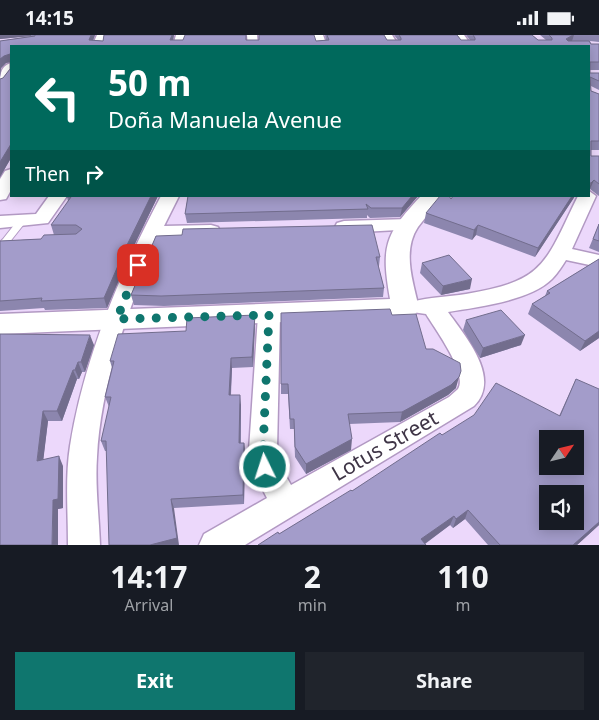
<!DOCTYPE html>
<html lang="en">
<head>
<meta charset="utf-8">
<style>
	:root { --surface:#171b24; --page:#20242c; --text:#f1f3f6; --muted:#9ea1a6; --accent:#0f766e }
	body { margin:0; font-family:"Noto Sans",sans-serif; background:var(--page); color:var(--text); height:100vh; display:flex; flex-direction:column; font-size:19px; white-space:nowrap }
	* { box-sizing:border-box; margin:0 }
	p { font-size:16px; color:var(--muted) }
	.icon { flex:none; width:28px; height:28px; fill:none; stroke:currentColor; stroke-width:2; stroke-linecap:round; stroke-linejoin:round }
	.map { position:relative; height:510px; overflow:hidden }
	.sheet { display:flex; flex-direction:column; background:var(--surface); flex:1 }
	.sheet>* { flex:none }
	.banner { position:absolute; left:10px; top:10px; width:580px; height:152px; border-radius:0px; box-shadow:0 2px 12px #0003; background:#00695c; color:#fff; overflow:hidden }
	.needle { width:32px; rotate:55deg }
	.fabs { position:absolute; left:539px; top:395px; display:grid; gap:10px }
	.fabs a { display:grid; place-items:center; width:45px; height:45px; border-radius:0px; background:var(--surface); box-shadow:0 2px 12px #0003; font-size:25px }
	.pin { position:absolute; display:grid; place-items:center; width:42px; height:42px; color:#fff; margin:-21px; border-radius:10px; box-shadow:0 2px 8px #0006 }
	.me { position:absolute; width:55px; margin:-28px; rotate:356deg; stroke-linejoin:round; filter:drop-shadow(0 0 4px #0008) }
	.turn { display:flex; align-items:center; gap:18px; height:105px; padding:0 15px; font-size:22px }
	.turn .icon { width:65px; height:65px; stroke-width:2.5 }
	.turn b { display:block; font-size:35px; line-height:42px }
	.then { display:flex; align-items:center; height:48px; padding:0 15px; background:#0003; gap:10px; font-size:19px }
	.eta { display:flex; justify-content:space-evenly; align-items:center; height:85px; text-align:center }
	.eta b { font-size:30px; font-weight:700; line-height:35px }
	.cta { display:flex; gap:10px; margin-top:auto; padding:10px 15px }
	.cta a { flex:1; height:58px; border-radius:0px; background:var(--accent); color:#fff; font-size:20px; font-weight:700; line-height:58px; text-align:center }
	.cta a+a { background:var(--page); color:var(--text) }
	.status { display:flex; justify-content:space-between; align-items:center; height:35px; padding:0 25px; background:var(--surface); direction:ltr }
	.status svg { height:14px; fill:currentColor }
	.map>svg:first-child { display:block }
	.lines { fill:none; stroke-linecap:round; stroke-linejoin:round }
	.service-casing { stroke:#b299c3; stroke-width:2 }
	.minor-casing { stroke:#b299c3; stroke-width:3 }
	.tertiary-casing { stroke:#b299c3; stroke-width:3 }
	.service { fill:#fff; fill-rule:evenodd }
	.minor { fill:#fff; fill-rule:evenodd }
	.tertiary { fill:#fff; fill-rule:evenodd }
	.wall { fill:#8c86ae }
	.shaded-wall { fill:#726d8d }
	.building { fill:#a39cca; stroke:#726d8d; fill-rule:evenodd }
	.route { stroke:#0f766e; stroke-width:9; stroke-dasharray:0 16.2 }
	.labels { text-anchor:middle; stroke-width:4; stroke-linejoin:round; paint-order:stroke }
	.near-street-label { font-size:21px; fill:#3f3546; stroke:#fff }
</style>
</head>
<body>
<div class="status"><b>14:15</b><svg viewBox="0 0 49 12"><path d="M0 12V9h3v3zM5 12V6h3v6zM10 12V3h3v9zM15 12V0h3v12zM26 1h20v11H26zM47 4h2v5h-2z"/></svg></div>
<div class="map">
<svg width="599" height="510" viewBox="0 0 599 510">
	<rect width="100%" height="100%" fill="#ecd8fb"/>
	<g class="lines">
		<defs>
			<path id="service" d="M21,184L25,187L24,189L9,208H3L1,206L3,204L18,185Z"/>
			<path id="minor" d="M97,0H107L103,11H92Z
				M176,0H186L183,11H173Z
				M247,0H257L258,11H248Z
				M313,0H323L327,11H317Z
				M382,0H392L399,11H388Z
				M453,0H464L472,11H461Z
				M11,28V40L4,50L0,51C0,41 0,31 11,28Z
				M11,134V155L6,164L0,165V144L5,136Z
				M589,156L596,161L572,214L599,220V232L566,225C562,231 558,238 552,244C530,266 477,272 448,277C465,301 502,343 474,371L245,510H199L204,499L267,463L251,432L249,415L258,280L261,274L269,272L277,274L280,280L277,415L279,429L291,450L449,362L458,354C468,338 435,294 426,279L412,277L409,272L412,267C429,262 448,262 466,259C546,246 545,228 578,161H589Z
				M49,161H67L48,188L0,193V181L36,179Z
				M161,161H179L164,191L211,190L218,192L220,196L218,200L211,202L159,203C129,271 101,347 97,422C95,451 99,481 100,510H68C68,477 65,443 70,411C84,323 120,238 161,161Z
				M409,184L416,186L418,190L416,194L344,198L337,196L335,192L337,188L344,186Z"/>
			<path id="tertiary" d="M421,161H444C436,172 426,181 418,192C402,216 413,247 419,273L415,280L405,282L0,299V279L390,264C381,212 384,200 421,161Z"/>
		</defs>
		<!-- service casing -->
		<use href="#service" class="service-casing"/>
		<!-- minor casing -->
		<use href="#minor" class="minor-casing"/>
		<!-- tertiary casing -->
		<use href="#tertiary" class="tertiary-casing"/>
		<!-- service -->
		<use href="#service" class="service"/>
		<!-- minor -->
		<use href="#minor" class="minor"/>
		<!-- tertiary -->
		<use href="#tertiary" class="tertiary"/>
	</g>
	<!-- wall -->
	<path class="wall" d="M0,0H95L93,5L103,6L104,0H174L173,5L316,6L326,5L325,0H384L387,5H398L394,0H457L461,5H470L466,0H532L538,5H546L540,0H599V7L590,6L591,9H599V35H590V38H599V55L591,51V56L599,59V115H591V121H599V161L590,154L589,156V11H11V123L0,142V44L3,43L10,34V27L6,28L1,33L0,42V6L31,1L0,4Z
		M67,161H158L130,219L107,273L45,275L44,273L0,276V206L41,204L54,200L51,190L68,167Z
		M188,161H418L400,182L370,183L367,180V183L187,188L185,179Z
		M453,161H575L535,222L476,200L472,205L424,188L426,178L451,164Z
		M599,189V217L589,213Z
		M156,201L380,222L379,231H378L384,253L383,262L164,271L134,270L131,260Z
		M599,224V303L580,316L528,279L532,269L545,261L547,256Z
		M422,228L470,254L441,260L420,238Z
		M392,280L426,314L456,353L448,360L400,387L349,389L351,415L306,439L295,422L294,394H290L288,359H281V349Z
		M466,285L521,310L480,323L463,295Z
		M255,290L253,332L232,333L231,360L241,370V408H244L245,417L244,469L174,473L107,416H105L101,406L109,372L105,362L112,333L110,326L186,296Z
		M0,299L94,310L85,337H82L79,344H77L62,386H48L43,425L63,431V473L58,474Z
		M576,344L599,490L577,510H488L465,484L453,493L450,490L425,509L279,499L352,456L442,400L559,381Z"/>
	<!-- shaded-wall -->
	<path class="shaded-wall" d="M0,0H31V1L0,4Z
		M91,0H95L91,11L89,5Z
		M172,0H174L172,11L170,5Z
		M573,0H574L572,6L564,11L566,4Z
		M10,19L11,27L6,28L1,33L0,42V24L4,21Z
		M11,109V123L0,142V127Z
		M594,145L590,154L589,156V153L591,148Z
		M151,161H158L130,219L107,273L104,263L127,210Z
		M412,161H418L400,182L402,173Z
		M572,161H575L535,222L538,213Z
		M478,190L476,200L472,205L474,195Z
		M472,244L470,254L441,260L443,251Z
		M255,280V290L253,332L252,322Z
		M599,296V303L580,316L585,306Z
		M90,300L94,310L85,337L81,327Z
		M525,300L521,310L480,323L483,313Z
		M231,323L232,333L230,370L229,360Z
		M78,327L82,337L79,344L75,335Z
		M73,335L77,344L62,386L57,376Z
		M459,342L456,353L448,360L400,387L402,377Z
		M240,360L241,370L240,417L239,408Z
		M43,376L48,386L42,436L37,426Z
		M352,404L351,415L306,439V429Z
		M244,408L245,417L244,469L243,460Z
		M59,421L63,431V473L58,474V510H52L53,465Z
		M171,464L174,473L179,510H150Z
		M468,475L465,484L453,493L456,484Z
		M454,481L450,490L423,510L421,504Z
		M599,487V490L577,510H573Z"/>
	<!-- building -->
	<path class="building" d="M35,0H91L89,5L103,6L104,0H172L170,5H183L185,0H246V5H259V0H314L316,6L329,5L327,0H384L387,5H401V3L399,0H457L461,5H475V3L473,0H532L538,5H552V3L549,0H573L566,4L568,6H589L591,9H599V27H590V38H599V46L590,42L591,56L599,59V106H591V121H599V149L594,145L591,148H589V11H11V109L0,127V44L3,43L10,34V19L4,21L0,24V6L35,1Z
		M67,161H151L127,210L104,263L41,266L42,263L0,266V206L41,204L44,200L76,199L82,194L76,190H51L71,162H66Z
		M188,161H412L402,173H371L366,169L368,174L185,179Z
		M440,161H449L451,164L453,161H572L538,213L478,190L474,195L426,178Z
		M599,189V206L593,204Z
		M372,190L380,222H376L384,253L161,261L131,260L156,201L182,200L183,194Z
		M449,220L472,244L443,251L422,228Z
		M599,224V296L585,306L532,269L550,258L547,256Z
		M390,274L392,280L416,279L426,314H433L460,328L461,336L459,342L451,350L402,377L348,379L352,404L306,429L295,412L294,384H290L288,349H281V278Z
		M501,275L525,300L483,313L466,285Z
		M255,280L252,322L231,323L229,360H240L239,408H244L243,460L171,464L177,503L150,510H109L106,406H101L111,362H105L114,326H110L118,299L186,296L187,283Z
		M0,299L90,300L81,327H78L75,335H73L57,376H43L37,426L59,421L58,464L53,465L52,510H0Z
		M576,344L599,354V487L573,510H500L468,475L456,484L454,481L421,504L426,510H258L278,497L279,499L351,455L352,456L440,398L442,400L474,380L496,348L560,381ZM548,404H575V431H548ZM548,459H575V486H548Z"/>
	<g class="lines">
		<!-- route -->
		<path class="route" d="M138,230L117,284L269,280L263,415L265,432"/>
	</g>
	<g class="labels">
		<!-- near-street labels -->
		<g class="near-street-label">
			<text transform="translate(385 411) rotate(-30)" y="7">Lotus Street</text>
		</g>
	</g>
</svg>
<div class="fabs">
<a><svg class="needle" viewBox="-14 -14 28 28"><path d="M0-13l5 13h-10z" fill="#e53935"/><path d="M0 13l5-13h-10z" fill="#9ea1a6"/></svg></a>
<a><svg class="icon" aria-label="sound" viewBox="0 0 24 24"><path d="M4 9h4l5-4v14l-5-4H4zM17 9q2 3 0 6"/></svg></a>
</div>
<div class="pin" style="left:138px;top:230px;background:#d93025"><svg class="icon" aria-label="arrive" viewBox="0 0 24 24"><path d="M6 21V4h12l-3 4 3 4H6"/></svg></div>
<svg class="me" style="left:265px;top:432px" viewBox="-20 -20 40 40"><circle r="17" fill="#0f766e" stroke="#fff" stroke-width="3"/><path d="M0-11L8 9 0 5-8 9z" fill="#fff"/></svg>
<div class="banner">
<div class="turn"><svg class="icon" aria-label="left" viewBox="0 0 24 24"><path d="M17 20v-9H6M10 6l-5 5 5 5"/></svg><div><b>50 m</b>Doña Manuela Avenue</div></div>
<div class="then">Then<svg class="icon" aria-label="right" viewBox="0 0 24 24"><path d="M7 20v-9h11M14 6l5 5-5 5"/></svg></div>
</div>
</div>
<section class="sheet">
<div class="eta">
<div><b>14:17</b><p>Arrival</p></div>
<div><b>2</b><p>min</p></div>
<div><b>110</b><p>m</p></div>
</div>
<div class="cta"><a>Exit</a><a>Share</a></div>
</section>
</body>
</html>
